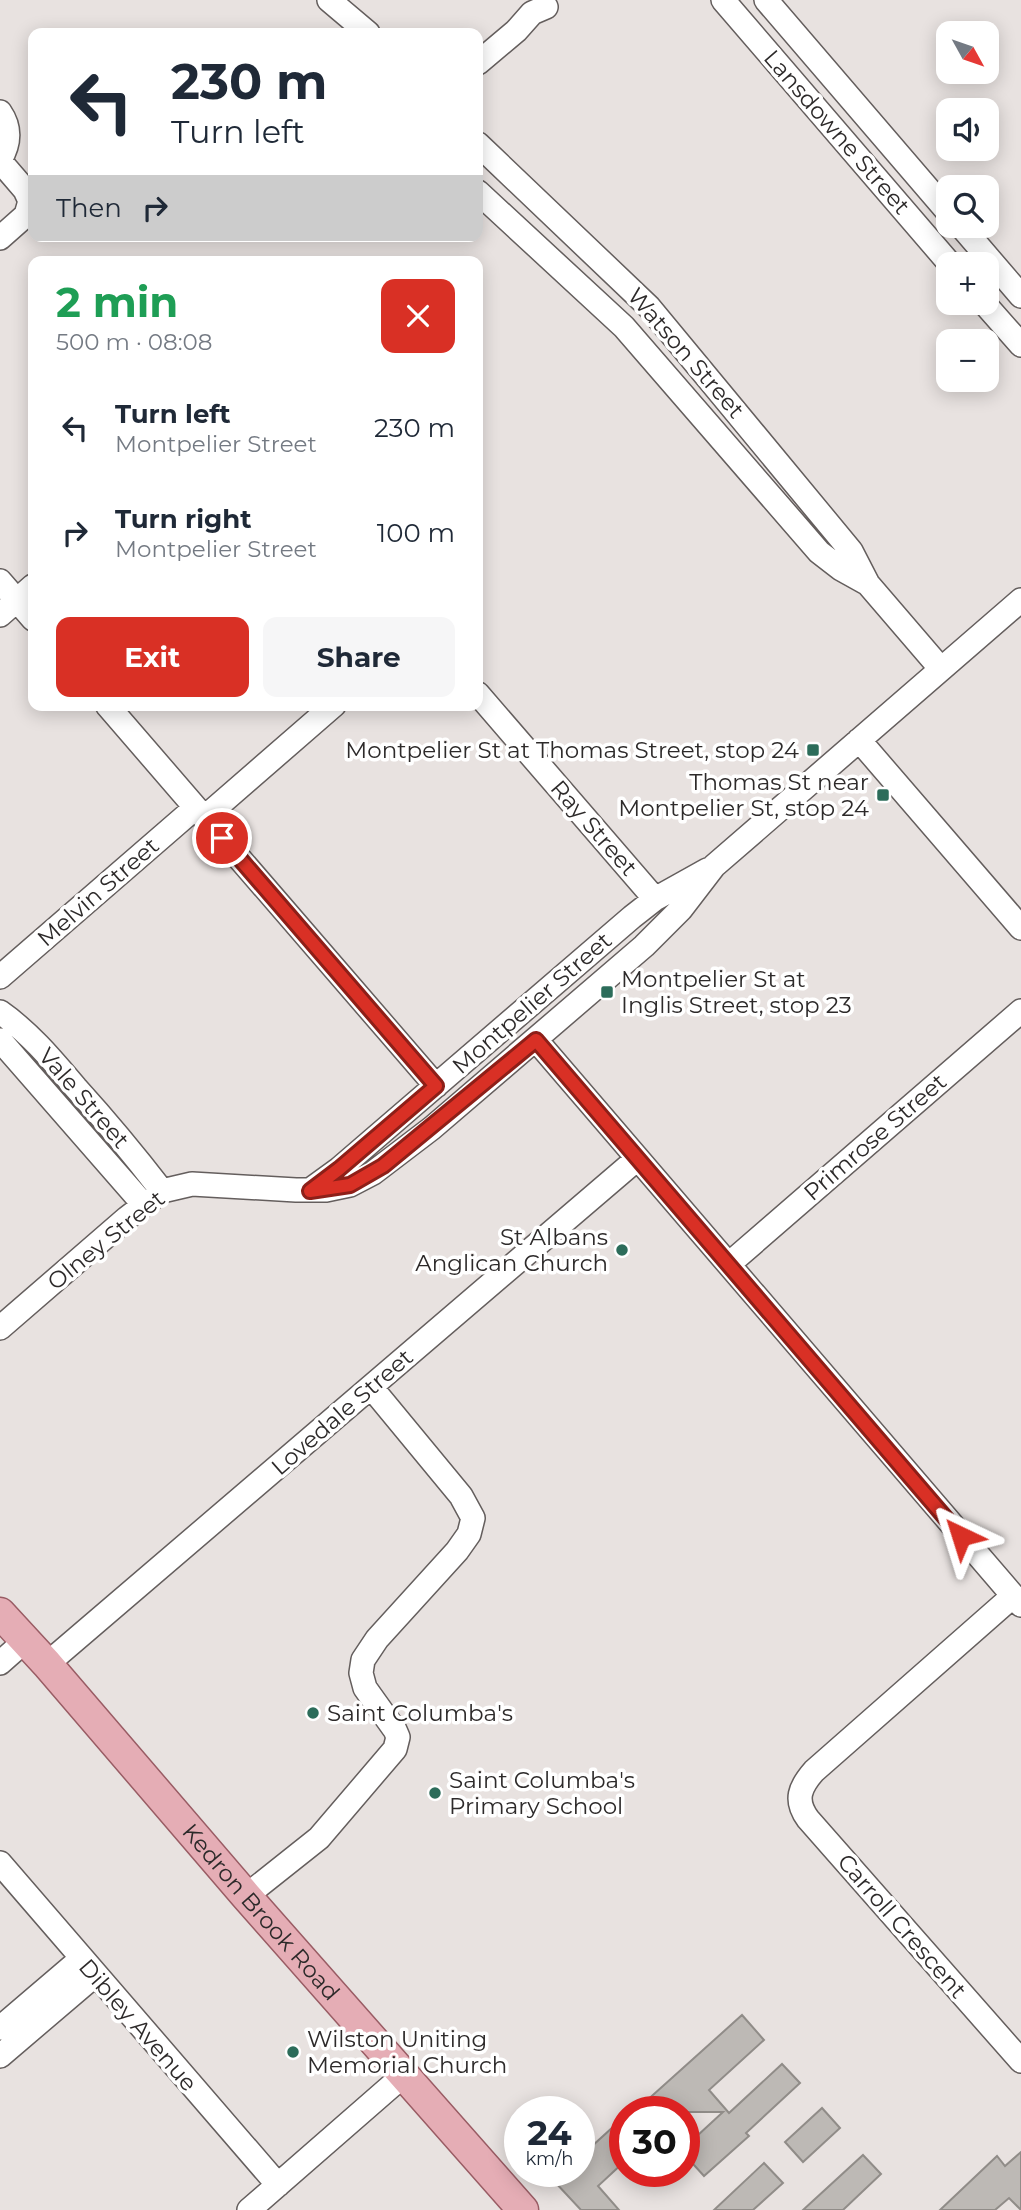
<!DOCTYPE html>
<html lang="en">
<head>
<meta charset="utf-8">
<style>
	:root { --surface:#fff; --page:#f6f6f7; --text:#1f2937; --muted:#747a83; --accent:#d93025 }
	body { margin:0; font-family:Montserrat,sans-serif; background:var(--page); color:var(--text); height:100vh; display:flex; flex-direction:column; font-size:26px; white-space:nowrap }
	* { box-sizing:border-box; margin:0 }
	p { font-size:23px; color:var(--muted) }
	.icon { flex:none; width:38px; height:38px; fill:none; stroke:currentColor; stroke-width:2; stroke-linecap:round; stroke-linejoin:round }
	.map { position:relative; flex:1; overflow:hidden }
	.sheet { position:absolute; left:28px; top:256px; width:455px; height:455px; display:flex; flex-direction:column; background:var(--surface); border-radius:14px; box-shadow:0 4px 18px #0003 }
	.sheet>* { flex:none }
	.banner { position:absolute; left:28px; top:28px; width:455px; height:214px; border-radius:14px; box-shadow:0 4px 18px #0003; background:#fff; color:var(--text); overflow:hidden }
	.needle { width:46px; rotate:130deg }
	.buttons { position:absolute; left:936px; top:21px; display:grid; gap:14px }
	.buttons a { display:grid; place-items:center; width:63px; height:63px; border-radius:14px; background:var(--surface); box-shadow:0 4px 18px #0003; font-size:35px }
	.speed { position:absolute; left:504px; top:2096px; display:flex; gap:14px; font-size:35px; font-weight:700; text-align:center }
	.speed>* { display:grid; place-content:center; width:91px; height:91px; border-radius:50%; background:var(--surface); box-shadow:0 4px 18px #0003; line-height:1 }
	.speed small { font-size:18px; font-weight:400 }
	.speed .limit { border:10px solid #d22; background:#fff; color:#111 }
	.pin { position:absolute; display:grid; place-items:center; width:60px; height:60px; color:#fff; margin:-30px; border:4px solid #fff; border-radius:50%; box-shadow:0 2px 7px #0007 }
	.me { position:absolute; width:77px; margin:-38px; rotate:319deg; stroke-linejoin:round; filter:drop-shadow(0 0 5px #0008) }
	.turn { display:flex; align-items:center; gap:24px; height:147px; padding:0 28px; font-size:32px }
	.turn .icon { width:91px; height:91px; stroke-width:2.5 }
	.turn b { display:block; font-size:49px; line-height:60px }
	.then { display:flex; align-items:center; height:66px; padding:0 28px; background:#0003; gap:14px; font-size:26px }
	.round { display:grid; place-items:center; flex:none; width:74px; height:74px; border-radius:14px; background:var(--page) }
	.headline { display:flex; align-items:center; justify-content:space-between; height:119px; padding:0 28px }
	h1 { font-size:42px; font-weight:700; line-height:52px; color:#1e9e55 }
	.primary-button { display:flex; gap:14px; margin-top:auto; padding:14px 28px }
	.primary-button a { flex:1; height:80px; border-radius:14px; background:var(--accent); color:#fff; font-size:28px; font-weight:700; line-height:80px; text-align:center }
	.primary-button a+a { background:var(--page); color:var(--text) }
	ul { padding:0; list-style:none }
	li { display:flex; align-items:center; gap:21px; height:105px; padding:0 28px }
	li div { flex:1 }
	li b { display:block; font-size:26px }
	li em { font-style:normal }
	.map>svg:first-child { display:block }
	.building { fill:#bdb9b5; stroke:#908c88; stroke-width:2 }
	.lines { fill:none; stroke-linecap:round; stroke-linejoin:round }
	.minor-casing { stroke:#645e5d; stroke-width:26 }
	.major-casing { stroke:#995c64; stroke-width:33 }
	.minor { stroke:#fff; stroke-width:23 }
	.major { stroke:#e5adb5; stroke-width:30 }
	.route-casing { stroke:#8d1f18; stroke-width:18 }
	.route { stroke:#d93025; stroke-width:12 }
	.poi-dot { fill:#2c6c5a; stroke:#fff; stroke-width:2.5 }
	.labels { text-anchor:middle; stroke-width:7; stroke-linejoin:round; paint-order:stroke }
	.street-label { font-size:23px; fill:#2d2a2a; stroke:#fff }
	.poi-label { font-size:23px; fill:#2d2a2a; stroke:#fff; text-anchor:start }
</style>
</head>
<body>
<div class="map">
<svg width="1021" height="2210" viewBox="0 0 1021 2210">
	<rect width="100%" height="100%" fill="#e8e2e0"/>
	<!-- building -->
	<path class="building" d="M742,2015L764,2040L709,2090L729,2113L782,2064L800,2083L746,2133L749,2136L704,2176L684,2154V2148L723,2112H634Z
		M822,2108L840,2128L803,2162L785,2142Z
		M613,2127L625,2139V2161L598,2186L619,2210H581L554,2181L564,2172H579V2158Z
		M1021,2152V2210L1009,2198L995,2210H940L997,2156L1005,2166Z
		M863,2155L881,2174L843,2210H803Z
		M764,2163L783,2183L753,2210H714Z"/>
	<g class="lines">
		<defs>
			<path id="minor" d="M329,0L368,33
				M723,0L950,264
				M766,0L948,212
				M478,63L516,31L532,13L546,7
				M0,112C11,128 10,143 0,160
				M478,144L649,307L851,551L868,584L941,669
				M0,161L25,190L30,201L26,215L0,238
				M478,192L624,327L819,552L841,569L868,584
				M961,226L1021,296
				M984,303L1021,345
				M0,581L33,619
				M0,615L33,586
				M478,694L655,899
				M107,705L436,1086
				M859,740L1021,928
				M204,818L334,705
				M0,977L195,808
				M0,1012C30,1033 53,1061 76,1088C106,1121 135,1156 162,1191
				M0,1040L144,1205
				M536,1040L1021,1605
				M310,1190L339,1169L632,917L655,899L707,870
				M729,1264L1021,1011
				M0,1328L127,1218L162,1191L192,1184L296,1190H326L350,1185L373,1173L432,1128L644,946L681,909L714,866L1021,600
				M1013,1596L814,1771C800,1787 794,1800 808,1819L1021,2061
				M0,1663L26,1640
				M47,1664L637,1159
				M0,1863L278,2185
				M246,1896L319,1838L395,1749L398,1737L395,1730L365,1688L361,1673L363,1660L377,1639L457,1551L469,1534L473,1518L461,1496L371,1387
				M0,2028L81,1959
				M0,2056L95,1975
				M249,2210L405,2074"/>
			<g id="major">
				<path id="s1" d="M0,1613L47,1664L246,1896L523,2210"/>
			</g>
		</defs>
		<!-- minor casing -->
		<use href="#minor" class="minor-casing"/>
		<!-- major casing -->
		<use href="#major" class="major-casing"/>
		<!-- minor -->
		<use href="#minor" class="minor"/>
		<!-- major -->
		<use href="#major" class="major"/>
	</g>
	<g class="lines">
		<defs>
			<path id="route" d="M222,838L436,1086L339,1169L310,1191L350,1185L383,1166L536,1040L961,1536"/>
		</defs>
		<!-- route casing -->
		<use href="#route" class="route-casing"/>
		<!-- route -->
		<use href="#route" class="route"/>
	</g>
	<!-- markers -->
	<g class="poi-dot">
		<rect x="806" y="743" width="14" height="14" rx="3.5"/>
		<rect x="876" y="788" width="14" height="14" rx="3.5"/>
		<rect x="600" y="985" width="14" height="14" rx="3.5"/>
		<circle cx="622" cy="1250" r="7"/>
		<circle cx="313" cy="1713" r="7"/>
		<circle cx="435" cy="1793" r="7"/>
		<circle cx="293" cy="2052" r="7"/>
	</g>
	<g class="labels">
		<!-- street labels -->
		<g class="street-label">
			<text transform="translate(837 132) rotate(49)" y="8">Lansdowne Street</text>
			<text transform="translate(686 353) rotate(49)" y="8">Watson Street</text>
			<text transform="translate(594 828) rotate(49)" y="8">Ray Street</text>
			<text transform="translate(98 892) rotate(-41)" y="8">Melvin Street</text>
			<text transform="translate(532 1003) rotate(-41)" y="8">Montpelier Street</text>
			<text transform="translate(84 1098) rotate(49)" y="8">Vale Street</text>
			<text transform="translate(875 1137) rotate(-41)" y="8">Primrose Street</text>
			<text transform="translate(106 1240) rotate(-39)" y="8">Olney Street</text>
			<text transform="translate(342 1412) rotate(-41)" y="8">Lovedale Street</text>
			<text dy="8" stroke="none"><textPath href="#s1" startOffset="397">Kedron Brook Road</textPath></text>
			<text transform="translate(902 1926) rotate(49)" y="8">Carroll Crescent</text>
			<text transform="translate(138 2025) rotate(49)" y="8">Dibley Avenue</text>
		</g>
		<!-- poi labels -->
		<g class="poi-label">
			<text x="799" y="758" text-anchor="end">Montpelier St at Thomas Street, stop 24</text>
			<text x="869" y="790" text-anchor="end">Thomas St near<tspan x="869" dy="26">Montpelier St, stop 24</tspan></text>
			<text x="621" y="987">Montpelier St at<tspan x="621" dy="26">Inglis Street, stop 23</tspan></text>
			<text x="608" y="1245" text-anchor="end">St Albans<tspan x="608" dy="26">Anglican Church</tspan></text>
			<text x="327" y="1721">Saint Columba's</text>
			<text x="449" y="1788">Saint Columba's<tspan x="449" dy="26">Primary School</tspan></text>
			<text x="307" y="2047">Wilston Uniting<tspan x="307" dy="26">Memorial Church</tspan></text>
		</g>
	</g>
</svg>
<div class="buttons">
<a><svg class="needle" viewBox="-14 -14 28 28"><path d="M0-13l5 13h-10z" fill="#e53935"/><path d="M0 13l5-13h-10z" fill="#747a83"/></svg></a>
<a><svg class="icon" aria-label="sound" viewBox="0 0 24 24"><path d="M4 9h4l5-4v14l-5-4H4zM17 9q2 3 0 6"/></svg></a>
<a><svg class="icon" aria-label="search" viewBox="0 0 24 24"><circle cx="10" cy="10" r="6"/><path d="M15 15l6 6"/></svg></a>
<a>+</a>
<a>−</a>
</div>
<div class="speed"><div>24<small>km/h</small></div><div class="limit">30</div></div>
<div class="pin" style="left:222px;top:838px;background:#d93025"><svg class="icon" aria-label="arrive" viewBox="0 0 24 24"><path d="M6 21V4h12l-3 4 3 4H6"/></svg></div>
<svg class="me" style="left:961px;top:1536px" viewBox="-20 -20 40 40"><path d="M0-17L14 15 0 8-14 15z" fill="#d93025" stroke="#fff" stroke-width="4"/></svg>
<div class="banner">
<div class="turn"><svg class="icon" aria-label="left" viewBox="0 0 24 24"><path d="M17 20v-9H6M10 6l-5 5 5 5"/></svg><div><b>230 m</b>Turn left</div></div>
<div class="then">Then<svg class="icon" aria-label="right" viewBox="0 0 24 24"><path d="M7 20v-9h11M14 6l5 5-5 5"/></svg></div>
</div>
<section class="sheet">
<div class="headline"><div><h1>2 min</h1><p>500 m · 08:08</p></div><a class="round" style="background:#d93025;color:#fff"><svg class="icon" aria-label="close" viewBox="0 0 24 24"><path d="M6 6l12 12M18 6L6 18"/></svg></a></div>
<ul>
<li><svg class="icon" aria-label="left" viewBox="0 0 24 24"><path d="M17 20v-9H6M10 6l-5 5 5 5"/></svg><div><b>Turn left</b><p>Montpelier Street</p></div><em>230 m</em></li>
<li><svg class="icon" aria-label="right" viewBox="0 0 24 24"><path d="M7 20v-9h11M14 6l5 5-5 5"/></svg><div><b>Turn right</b><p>Montpelier Street</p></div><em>100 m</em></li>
</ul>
<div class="primary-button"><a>Exit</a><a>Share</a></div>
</section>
</div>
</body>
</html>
